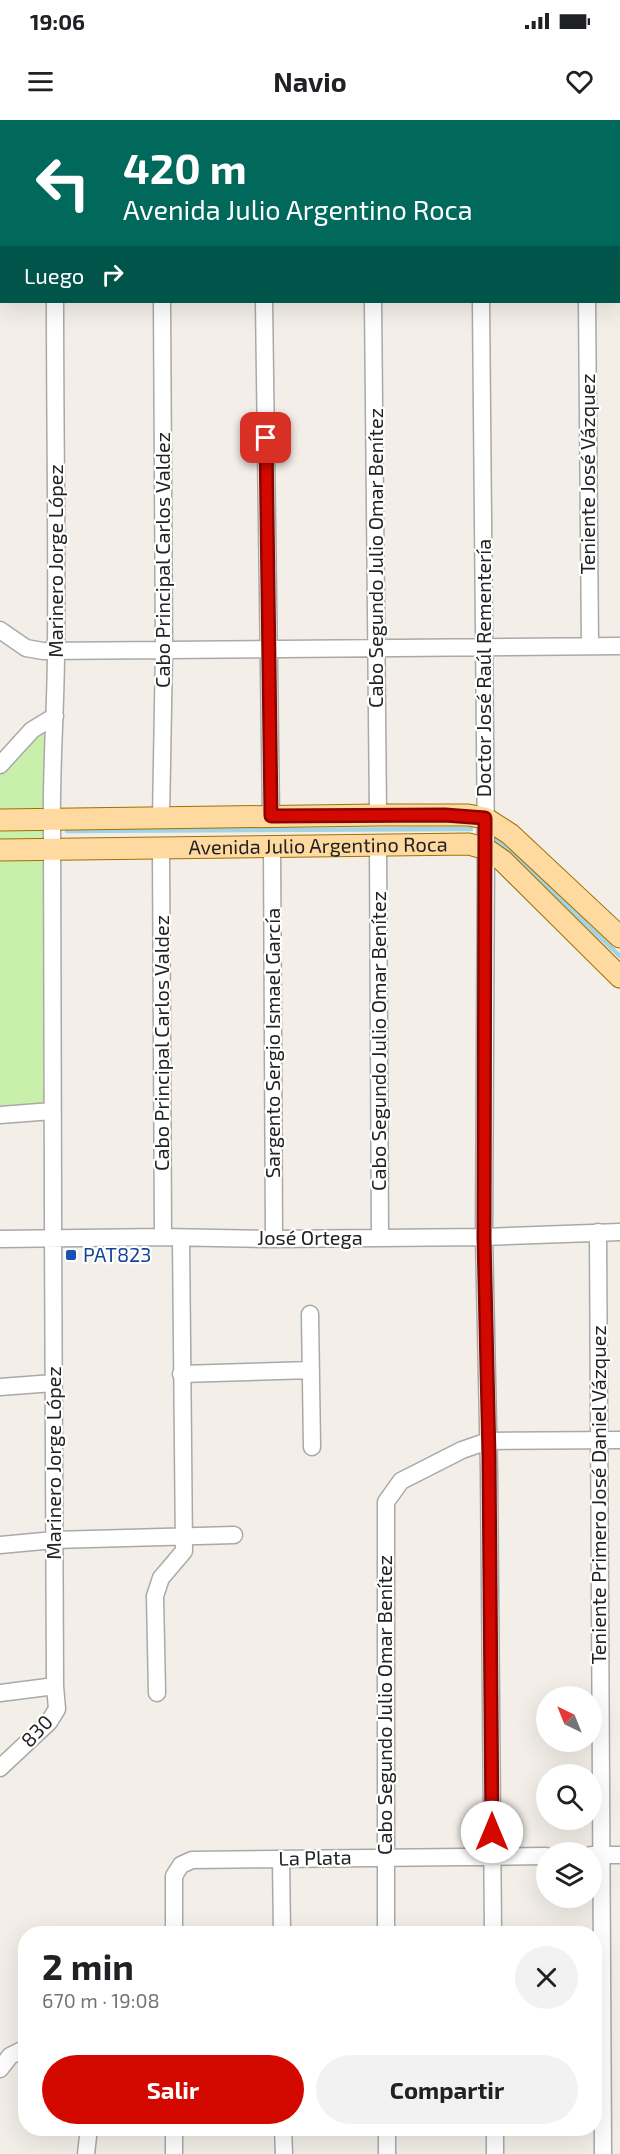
<!DOCTYPE html>
<html lang="es">
<head>
<meta charset="utf-8">
<style>
	:root { --surface:#fff; --page:#f2f2f2; --text:#202124; --muted:#757577; --accent:#d30900 }
	body { margin:0; font-family:"Exo 2",sans-serif; background:var(--page); color:var(--text); height:100vh; display:flex; flex-direction:column; font-size:22px; white-space:nowrap }
	* { box-sizing:border-box; margin:0 }
	p { font-size:20px; color:var(--muted) }
	.icon { flex:none; width:33px; height:33px; fill:none; stroke:currentColor; stroke-width:2; stroke-linecap:round; stroke-linejoin:round }
	.map { position:relative; flex:1; overflow:hidden }
	.sheet { position:absolute; left:18px; top:1806px; width:584px; height:210px; display:flex; flex-direction:column; background:var(--surface); border-radius:24px; box-shadow:0 6px 24px #0002 }
	.sheet>* { flex:none }
	.banner { position:absolute; left:0px; top:0px; width:621px; height:183px; box-shadow:0 6px 24px #0002; background:#00695c; color:#fff; overflow:hidden }
	.needle { width:39px; rotate:317deg }
	.tools { position:absolute; left:536px; top:1566px; display:grid; gap:12px }
	.tools a { display:grid; place-items:center; width:66px; height:66px; border-radius:50%; background:var(--surface); box-shadow:0 6px 24px #0002; font-size:30px }
	.pin { position:absolute; display:grid; place-items:center; width:51px; height:51px; color:#fff; margin:-26px; border-radius:12px; box-shadow:0 3px 9px #0006 }
	.me { position:absolute; width:66px; margin:-33px; rotate:0deg; stroke-linejoin:round; filter:drop-shadow(0 0 4px #0008) }
	.turn { display:flex; align-items:center; gap:21px; height:126px; padding:0 24px; font-size:27px }
	.turn .icon { width:78px; height:78px; stroke-width:2.5 }
	.turn b { display:block; font-size:42px; line-height:51px }
	.then { display:flex; align-items:center; height:57px; padding:0 24px; background:#0003; gap:12px; font-size:22px }
	.round { display:grid; place-items:center; flex:none; width:63px; height:63px; border-radius:32px; background:var(--page) }
	.headline { display:flex; align-items:center; justify-content:space-between; height:102px; padding:0 24px }
	h1 { font-size:36px; font-weight:700; line-height:45px }
	.button { display:flex; gap:12px; margin-top:auto; padding:12px 24px }
	.button a { flex:1; height:69px; border-radius:36px; background:var(--accent); color:#fff; font-size:24px; font-weight:700; line-height:69px; text-align:center }
	.button a+a { background:var(--page); color:var(--text) }
	.status { display:flex; justify-content:space-between; align-items:center; height:42px; padding:0 30px; background:var(--surface); direction:ltr }
	.status svg { height:16px; fill:currentColor }
	header { display:flex; justify-content:space-between; align-items:center; height:78px; padding:0 24px; background:var(--surface); font-size:27px; font-weight:700 }
	.map>svg:first-child { display:block }
	.grass { fill:#c9f0aa }
	.pitch { fill:#7fe8c4 }
	.lines { fill:none; stroke-linecap:round; stroke-linejoin:round }
	.stream { stroke:#a4d3e4; stroke-width:4.5 }
	.minor-casing { stroke:#a9a9a9; stroke-width:19 }
	.major-casing { stroke:#9f7100; stroke-width:23 }
	.minor { stroke:#fff; stroke-width:16 }
	.major { stroke:#ffdaa0; stroke-width:21 }
	.route-casing { stroke:#890600; stroke-width:15 }
	.route { stroke:#d30900; stroke-width:10 }
	.transit-dot { fill:#1a4fb4; stroke:#fff; stroke-width:2 }
	.labels { text-anchor:middle; stroke-width:4.5; stroke-linejoin:round; paint-order:stroke }
	.street-label { font-size:20px; fill:#222; stroke:#fff }
	.transit-label { font-size:20px; fill:#164399; stroke:#fff; text-anchor:start }
</style>
</head>
<body>
<div class="status"><b>19:06</b><svg viewBox="0 0 49 12"><path d="M0 12V9h3v3zM5 12V6h3v6zM10 12V3h3v9zM15 12V0h3v12zM26 1h20v11H26zM47 4h2v5h-2z"/></svg></div>
<header><svg class="icon" aria-label="menu" viewBox="0 0 24 24"><path d="M4 6h16M4 12h16M4 18h16"/></svg>Navio<svg class="icon" aria-label="heart" viewBox="0 0 24 24"><path d="M12 20l-8-8c-3-5 5-10 8-4 3-6 11-1 8 4z"/></svg></header>
<div class="map">
<svg width="620" height="2034" viewBox="0 0 620 2034">
	<rect width="100%" height="100%" fill="#f3efe8"/>
	<!-- grass -->
	<path class="grass" d="M55,596L52,991L0,995V645Z"/>
	<!-- pitch -->
	<path class="pitch" d="M60,0H438V1L60,2Z"/>
	<g class="lines">
		<!-- stream -->
		<path class="stream" d="M67,711L471,709
			M496,719L620,836"/>
		<defs>
			<path id="minor" d="M28,0L29,2
				M0,169H2
				M264,182L271,696
				M373,182L378,695
				M481,182L486,729L484,1117L489,1352L493,1814
				M587,182L590,526
				M0,510L26,528L43,531L620,526
				M0,645L32,610L55,596
				M161,698L164,530L162,182
				M378,724L380,1118
				M272,726L274,1119
				M161,728L163,1117
				M0,995L52,991
				M598,1112L603,2034
				M0,1119L163,1117L274,1119L484,1117L620,1112
				M310,1194L312,1327
				M181,1254L311,1250
				M0,1267L53,1263
				M0,1425L54,1420L234,1415
				M0,1573L55,1566
				M157,1573L155,1476L161,1458L184,1431L181,1118
				M0,1648L49,1602L57,1589L55,1566C53,1278 53,991 52,703C51,645 56,587 56,529C57,413 55,297 55,182
				M591,1735H620
				M281,1739L282,1814
				M174,1814V1756L181,1745L192,1740L546,1736
				M386,1814V1382L401,1361L462,1330L488,1321L620,1320
				M0,1949L10,1936L26,1928
				M283,2008L284,2034
				M387,2008V2034
				M495,2008V2034
				M86,2034L89,2008
				M174,2034V2008"/>
			<g id="major">
				<path d="M0,700L378,695H468L485,698L510,714L620,817"/>
				<path id="s1" d="M0,730L469,724L486,729L503,741L620,857"/>
			</g>
		</defs>
		<!-- minor casing -->
		<use href="#minor" class="minor-casing"/>
		<!-- major casing -->
		<use href="#major" class="major-casing"/>
		<!-- minor -->
		<use href="#minor" class="minor"/>
		<!-- major -->
		<use href="#major" class="major"/>
	</g>
	<g class="lines">
		<defs>
			<path id="route" d="M266,318L271,696L445,695L485,698L484,1117L489,1337L492,1712"/>
		</defs>
		<!-- route casing -->
		<use href="#route" class="route-casing"/>
		<!-- route -->
		<use href="#route" class="route"/>
	</g>
	<!-- markers -->
	<rect class="transit-dot" x="65" y="1129" width="12" height="12" rx="3"/>
	<g class="labels">
		<!-- street labels -->
		<g class="street-label">
			<text transform="translate(588 354) rotate(-90)" y="7">Teniente José Vázquez</text>
			<text transform="translate(376 438) rotate(-90)" y="7">Cabo Segundo Julio Omar Benítez</text>
			<text transform="translate(163 440) rotate(-90)" y="7">Cabo Principal Carlos Valdez</text>
			<text transform="translate(56 441) rotate(-90)" y="7">Marinero Jorge López</text>
			<text transform="translate(484 548) rotate(-90)" y="7">Doctor José Raúl Rementería</text>
			<text dy="7" stroke="none"><textPath href="#s1" startOffset="318">Avenida Julio Argentino Roca</textPath></text>
			<text transform="translate(379 921) rotate(-90)" y="7">Cabo Segundo Julio Omar Benítez</text>
			<text transform="translate(162 923) rotate(-90)" y="7">Cabo Principal Carlos Valdez</text>
			<text transform="translate(273 923) rotate(-90)" y="7">Sargento Sergio Ismael García</text>
			<text x="310" y="1125">José Ortega</text>
			<text transform="translate(54 1343) rotate(-90)" y="7">Marinero Jorge López</text>
			<text transform="translate(599 1375) rotate(-90)" y="7">Teniente Primero José Daniel Vázquez</text>
			<text transform="translate(385 1585) rotate(-90)" y="7">Cabo Segundo Julio Omar Benítez</text>
			<text transform="translate(37 1611) rotate(-47)" y="7">830</text>
			<text transform="translate(315 1738) rotate(-1)" y="7">La Plata</text>
		</g>
		<!-- transit labels -->
		<g class="transit-label">
			<text x="83" y="1142">PAT823</text>
		</g>
	</g>
</svg>
<div class="tools">
<a><svg class="needle" viewBox="-14 -14 28 28"><path d="M0-13l5 13h-10z" fill="#e53935"/><path d="M0 13l5-13h-10z" fill="#757577"/></svg></a>
<a><svg class="icon" aria-label="search" viewBox="0 0 24 24"><circle cx="10" cy="10" r="6"/><path d="M15 15l6 6"/></svg></a>
<a><svg class="icon" aria-label="layers" viewBox="0 0 24 24"><path d="M12 4l9 5-9 5-9-5zM3 14l9 5 9-5"/></svg></a>
</div>
<div class="pin" style="left:266px;top:318px;background:#d93025"><svg class="icon" aria-label="arrive" viewBox="0 0 24 24"><path d="M6 21V4h12l-3 4 3 4H6"/></svg></div>
<svg class="me" style="left:492px;top:1712px" viewBox="-20 -20 40 40"><circle r="19" fill="#fff"/><path d="M0-13L10 11 0 6-10 11z" fill="#d30900"/></svg>
<div class="banner">
<div class="turn"><svg class="icon" aria-label="left" viewBox="0 0 24 24"><path d="M17 20v-9H6M10 6l-5 5 5 5"/></svg><div><b>420 m</b>Avenida Julio Argentino Roca</div></div>
<div class="then">Luego<svg class="icon" aria-label="right" viewBox="0 0 24 24"><path d="M7 20v-9h11M14 6l5 5-5 5"/></svg></div>
</div>
<section class="sheet">
<div class="headline"><div><h1>2 min</h1><p>670 m · 19:08</p></div><a class="round"><svg class="icon" aria-label="close" viewBox="0 0 24 24"><path d="M6 6l12 12M18 6L6 18"/></svg></a></div>
<div class="button"><a>Salir</a><a>Compartir</a></div>
</section>
</div>
</body>
</html>
